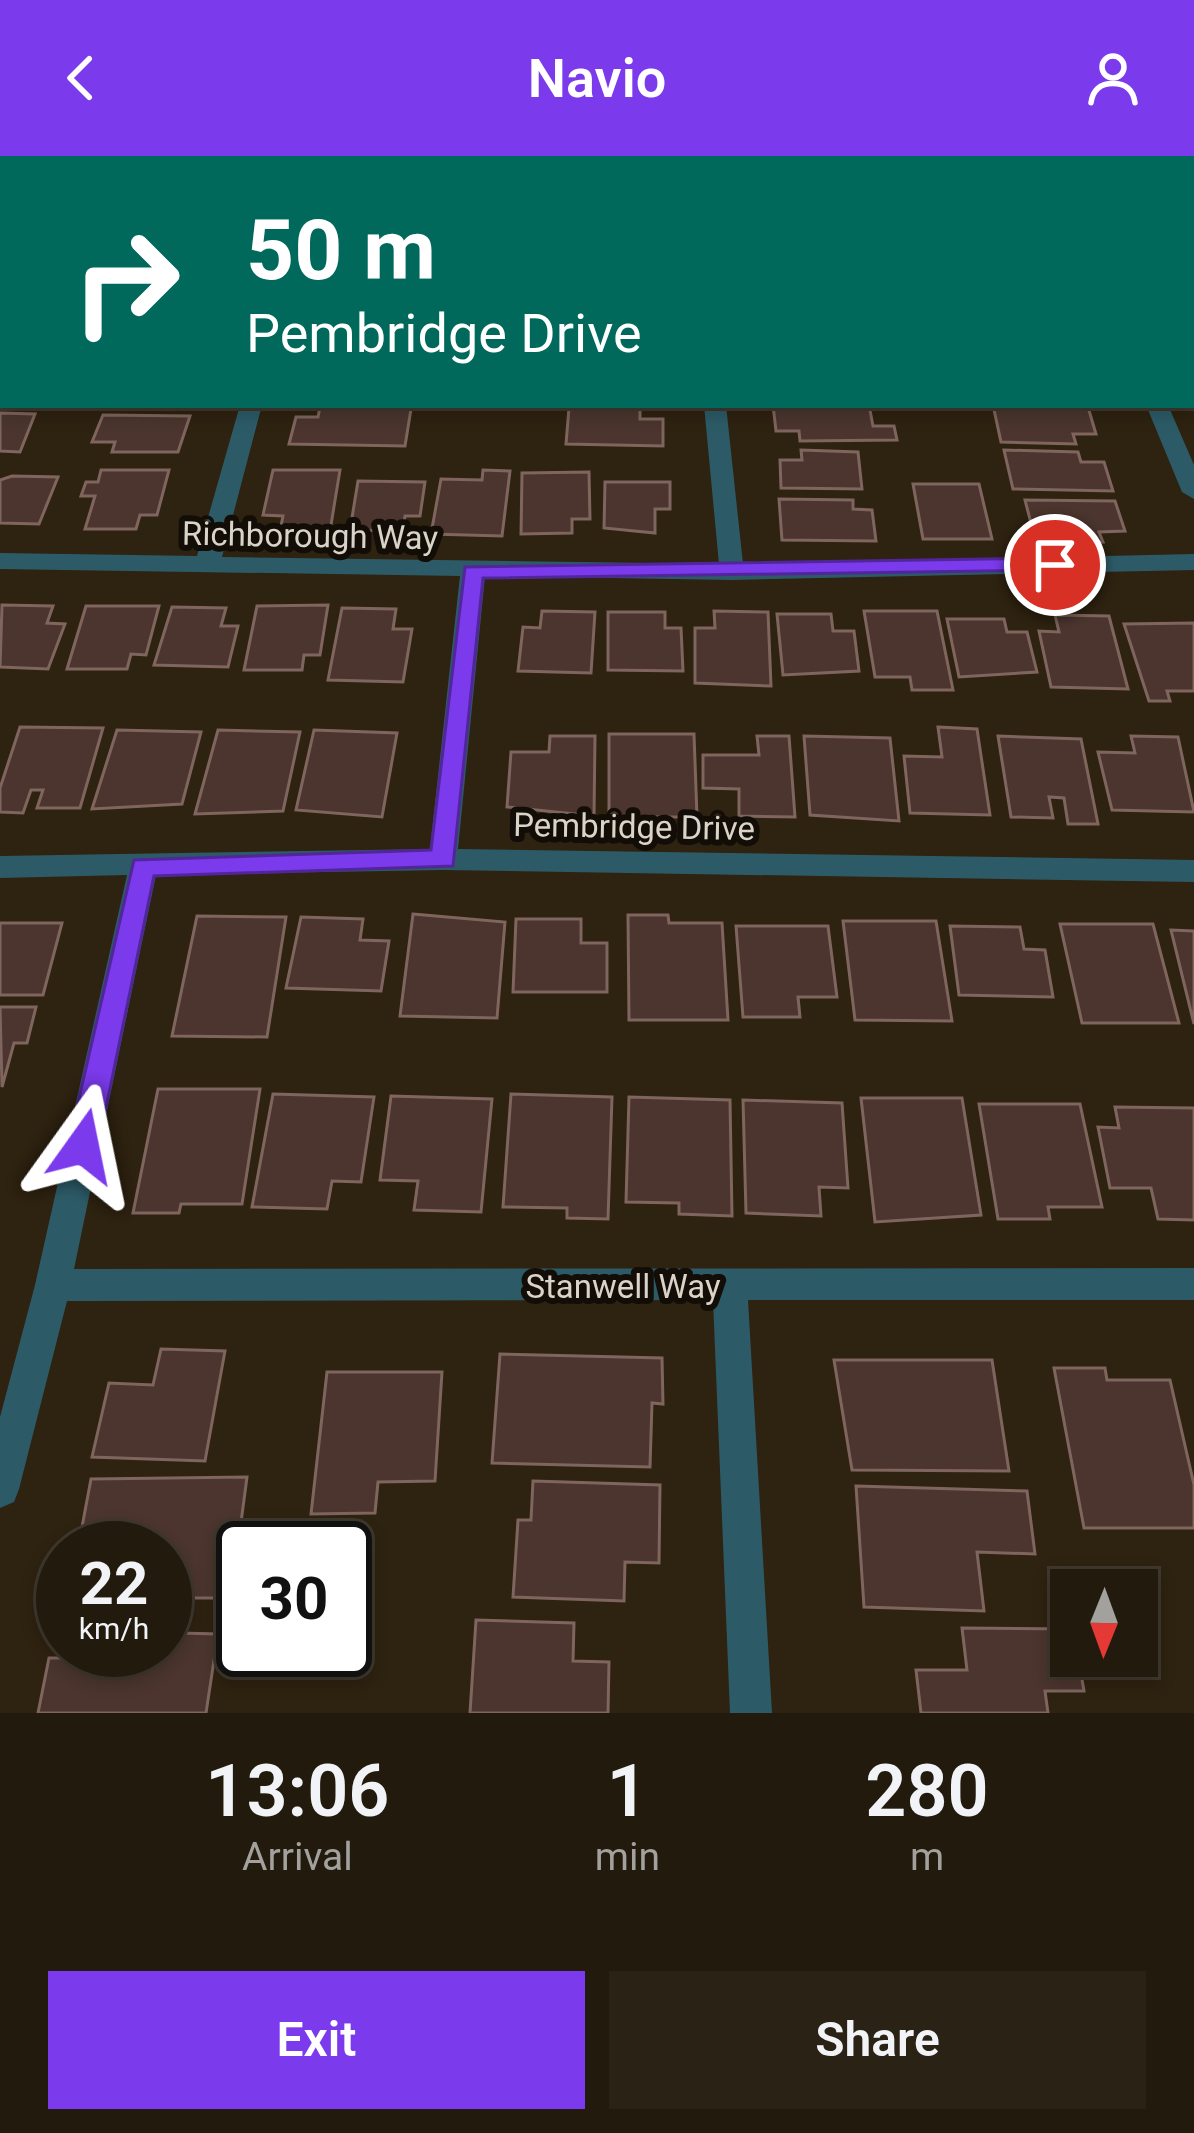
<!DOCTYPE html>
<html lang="en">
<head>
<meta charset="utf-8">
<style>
	:root { --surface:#221a0c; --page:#2a2315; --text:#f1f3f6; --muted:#a2a19d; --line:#3f382d; --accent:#7c3aed }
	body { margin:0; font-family:Roboto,sans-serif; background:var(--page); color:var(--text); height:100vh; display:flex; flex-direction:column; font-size:45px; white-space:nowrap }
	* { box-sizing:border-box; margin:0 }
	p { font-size:39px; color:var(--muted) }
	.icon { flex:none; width:66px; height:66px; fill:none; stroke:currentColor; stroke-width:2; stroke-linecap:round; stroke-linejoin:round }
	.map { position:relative; height:1557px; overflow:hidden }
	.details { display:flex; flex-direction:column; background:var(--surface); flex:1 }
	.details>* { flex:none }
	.top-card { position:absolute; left:0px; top:0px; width:1194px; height:252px; box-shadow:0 6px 18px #0003,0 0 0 3px var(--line); background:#00695c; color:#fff; overflow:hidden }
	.needle { width:78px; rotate:181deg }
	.tools { position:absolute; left:1050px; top:1413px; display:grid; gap:24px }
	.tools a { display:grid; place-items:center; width:108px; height:108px; border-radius:0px; background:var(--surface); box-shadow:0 6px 18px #0003,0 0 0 3px var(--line); font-size:60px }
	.speed { position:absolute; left:36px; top:1365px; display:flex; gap:24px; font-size:60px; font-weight:700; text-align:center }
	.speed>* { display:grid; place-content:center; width:156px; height:156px; border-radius:50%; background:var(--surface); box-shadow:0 6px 18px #0003,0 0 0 3px var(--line); line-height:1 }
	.speed small { font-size:30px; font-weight:400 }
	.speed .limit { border:6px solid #111; border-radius:18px; background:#fff; color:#111 }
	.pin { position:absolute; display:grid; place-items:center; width:102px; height:102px; color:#fff; margin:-51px; border:6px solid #fff; border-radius:50%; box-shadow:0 3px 12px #0007 }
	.me { position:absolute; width:132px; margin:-66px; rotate:12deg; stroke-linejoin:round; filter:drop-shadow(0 0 9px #0008) }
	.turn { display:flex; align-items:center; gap:42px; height:252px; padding:0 48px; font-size:54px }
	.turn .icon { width:156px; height:156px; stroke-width:2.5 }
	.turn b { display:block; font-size:84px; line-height:102px }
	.eta { display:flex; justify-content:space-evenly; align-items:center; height:204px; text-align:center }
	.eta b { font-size:72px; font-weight:600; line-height:84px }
	.primary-button { display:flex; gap:24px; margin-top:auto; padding:24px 48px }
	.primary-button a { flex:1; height:138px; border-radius:0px; background:var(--accent); color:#fff; font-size:48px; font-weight:600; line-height:138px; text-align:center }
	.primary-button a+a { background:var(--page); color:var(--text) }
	header { display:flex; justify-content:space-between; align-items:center; height:156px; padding:0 48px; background:var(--accent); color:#fff; font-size:54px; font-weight:600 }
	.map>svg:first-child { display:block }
	.building { fill:#4b352e; stroke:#7f655e; stroke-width:3 }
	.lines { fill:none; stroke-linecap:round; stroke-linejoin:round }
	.street { fill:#2c5b67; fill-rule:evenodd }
	.route { fill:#7c3aed; stroke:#51269a; stroke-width:3 }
	.labels { text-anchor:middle; stroke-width:12; stroke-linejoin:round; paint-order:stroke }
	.street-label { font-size:33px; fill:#dad3c8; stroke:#120d06 }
</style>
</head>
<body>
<header><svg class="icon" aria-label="back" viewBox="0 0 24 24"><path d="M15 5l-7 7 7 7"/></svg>Navio<svg class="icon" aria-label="person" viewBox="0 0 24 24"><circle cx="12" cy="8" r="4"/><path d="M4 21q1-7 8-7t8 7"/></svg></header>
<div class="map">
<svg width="1194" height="1557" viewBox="0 0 1194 1557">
	<rect width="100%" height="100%" fill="#2e2210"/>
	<!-- building -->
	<path class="building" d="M773,249H869L873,270H894L897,284L800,285L799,275H776Z
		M993,249L1088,251L1096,278H1073L1076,288L1001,286Z
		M320,251L411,253L405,290L289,288L296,261H318Z
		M569,252L640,253V263H663V290L566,288Z
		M0,257L35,258L20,296L0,295Z
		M103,259L190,260L178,296H112L115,286H92Z
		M801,294L858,296L862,333L781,332L780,304H802Z
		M1004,294L1078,296L1081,306H1104L1113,335L1013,333Z
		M101,314H169L157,359H140L136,373H85L95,340H81L86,326H98Z
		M273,314H340L330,375H280L283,360L263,359Z
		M483,314L510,315L502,380L431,378L441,323L482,324Z
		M589,316L590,363H572V377L521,378L522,317Z
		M12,320L58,321L39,368L0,367V324Z
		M358,325L425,326L420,360H405L403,375L350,374Z
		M605,326H670V353H655V377L604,372Z
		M913,328H979L992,383H923Z
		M779,343L853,344V353L872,354L876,385L782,384Z
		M1025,344L1115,345L1125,375L1099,376L1103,386H1045L1041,375H1033Z
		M2,449L53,450L47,467L65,468L48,513L0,511Z
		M328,449L320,499H304L302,514H244L257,450Z
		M86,450H159L146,499L131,498L127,513H67Z
		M172,451L226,452L221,470H238L228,511L154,509Z
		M342,452L396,453L393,473H412L403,526L328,524Z
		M542,455L595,456L591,517L518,515L523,471L540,472Z
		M714,455L768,456L771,530L695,527V472H715Z
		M864,455H937L953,534H912L910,521H875Z
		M608,456H665V472H681L683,515L608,514Z
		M777,458H831L833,475H854L859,515L783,519Z
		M1055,459L1109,460L1128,533L1051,531L1039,475L1059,476Z
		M947,463H1004L1007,476H1027L1037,516L959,521Z
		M1194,467V535H1167L1170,545H1149L1124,468Z
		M20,571L103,572L80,652H37L43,634H31L23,657L0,656V632Z
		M938,571L977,573L990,659L910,657L904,600L942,601Z
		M117,574L201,576L182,648L92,653Z
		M218,574L300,576L283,655L195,658Z
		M314,574L397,577L382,661L296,654Z
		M609,578H694L697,661H609Z
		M550,580H595L594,660L507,651L511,596H549Z
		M757,580H789L795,661L739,660V633L703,632V599H759Z
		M804,580L890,582L899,665L810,659Z
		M998,580L1081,583L1098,668H1068L1064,642L1049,641L1053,662L1011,661Z
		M1131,580L1178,581L1194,656L1112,654L1098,596L1135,597Z
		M413,758L505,766L497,862L400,860Z
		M628,759H668L669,767H722L728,864H629Z
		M197,760L286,761L267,881L172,880Z
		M301,761L363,763L360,784L389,785L381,835L286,832Z
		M516,763H581V787H607V836H513Z
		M843,765H936L952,865L855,864Z
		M0,767H62L43,839H0Z
		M1060,768H1153L1179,867H1082Z
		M736,770H828L837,841H798L800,861H743Z
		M950,770L1020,771L1024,793L1045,794L1053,841L959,839Z
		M1171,774L1194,775V868Z
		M0,851H36L27,887H14L2,931Z
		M158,933H260L242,1048H181L179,1057H133Z
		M273,938L374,941L361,1026L332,1025L327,1053L252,1051Z
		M511,938L612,941L608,1063L567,1062V1052L503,1051Z
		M391,940L492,943L481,1056L414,1054L418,1025L380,1024Z
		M629,941L730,944L732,1060L679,1058V1047L626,1046Z
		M861,942H962L981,1059L875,1066Z
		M743,944L842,947L848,1032L819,1031L821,1060L746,1057Z
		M979,948H1080L1102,1051H1048L1050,1063H998Z
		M1115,951L1194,952V1064L1158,1063L1151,1032H1110L1098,971L1119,972Z
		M161,1193L225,1195L205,1305L92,1301L109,1227L153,1229Z
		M500,1198L662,1202L663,1248L652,1247L650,1311L492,1307Z
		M834,1204H992L1009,1315L852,1314Z
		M1054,1212H1105L1107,1224H1170L1194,1329V1372H1084Z
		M327,1216H442L435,1325L378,1326L375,1357L311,1358Z
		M247,1321L231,1442H165V1392H68L69,1386L79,1387L91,1323Z
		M533,1325L660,1329L659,1407L625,1406L624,1445L513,1441L518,1364H531Z
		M856,1330L1027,1335L1035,1398L977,1396L984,1455L864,1451Z
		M165,1459H183L179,1477L218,1478L206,1557H38L49,1502H93L94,1494H165Z
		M476,1464L574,1467L573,1505L609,1506L608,1557H470Z
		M962,1472L1071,1473V1500H1078L1084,1535H1045L1048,1557H921L916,1514H967Z"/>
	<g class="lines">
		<!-- street -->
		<path class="street" d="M462,0H490L492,3H464Z
			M759,0H777V3H759Z
			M1048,0H1066L1067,3H1049Z
			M3,26V42L0,43V27Z
			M1191,36H1194V48H1191Z
			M240,249H262L222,401L719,408L704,249H726L743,408L1194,398V414L732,424L485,420L458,693L1194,704V726L443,714L156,719L74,1113L1194,1112V1144H748L772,1557H730L713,1144L67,1145L19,1333L14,1346L0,1352V1261L35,1129L127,719L0,722V700L430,693L460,420L0,413V397L197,400Z
			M1146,249H1168L1194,309V343L1182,336Z"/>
	</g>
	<!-- route -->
	<path class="route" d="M1055,402L1063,404V414L483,422L453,710L154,720L98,990L83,1003L72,999L68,990L134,704L431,694L465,411Z"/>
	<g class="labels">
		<!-- street labels -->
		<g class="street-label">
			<text transform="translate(310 379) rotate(1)" y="12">Richborough Way</text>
			<text transform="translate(634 670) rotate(1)" y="12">Pembridge Drive</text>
			<text x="623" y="1142">Stanwell Way</text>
		</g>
	</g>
</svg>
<div class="tools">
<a><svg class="needle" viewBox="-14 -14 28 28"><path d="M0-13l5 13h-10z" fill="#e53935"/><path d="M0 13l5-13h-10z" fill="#a2a19d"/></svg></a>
</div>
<div class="speed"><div>22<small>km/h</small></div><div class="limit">30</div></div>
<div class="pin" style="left:1055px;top:409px;background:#d93025"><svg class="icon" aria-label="arrive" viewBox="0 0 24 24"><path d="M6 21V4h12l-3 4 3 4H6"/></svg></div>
<svg class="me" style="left:83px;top:990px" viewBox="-20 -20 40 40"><path d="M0-17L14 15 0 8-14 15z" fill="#7c3aed" stroke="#fff" stroke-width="4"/></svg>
<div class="top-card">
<div class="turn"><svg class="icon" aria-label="right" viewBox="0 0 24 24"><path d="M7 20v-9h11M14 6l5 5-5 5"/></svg><div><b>50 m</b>Pembridge Drive</div></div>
</div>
</div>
<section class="details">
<div class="eta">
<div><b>13:06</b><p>Arrival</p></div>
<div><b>1</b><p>min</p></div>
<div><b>280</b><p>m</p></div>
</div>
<div class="primary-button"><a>Exit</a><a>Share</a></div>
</section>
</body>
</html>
